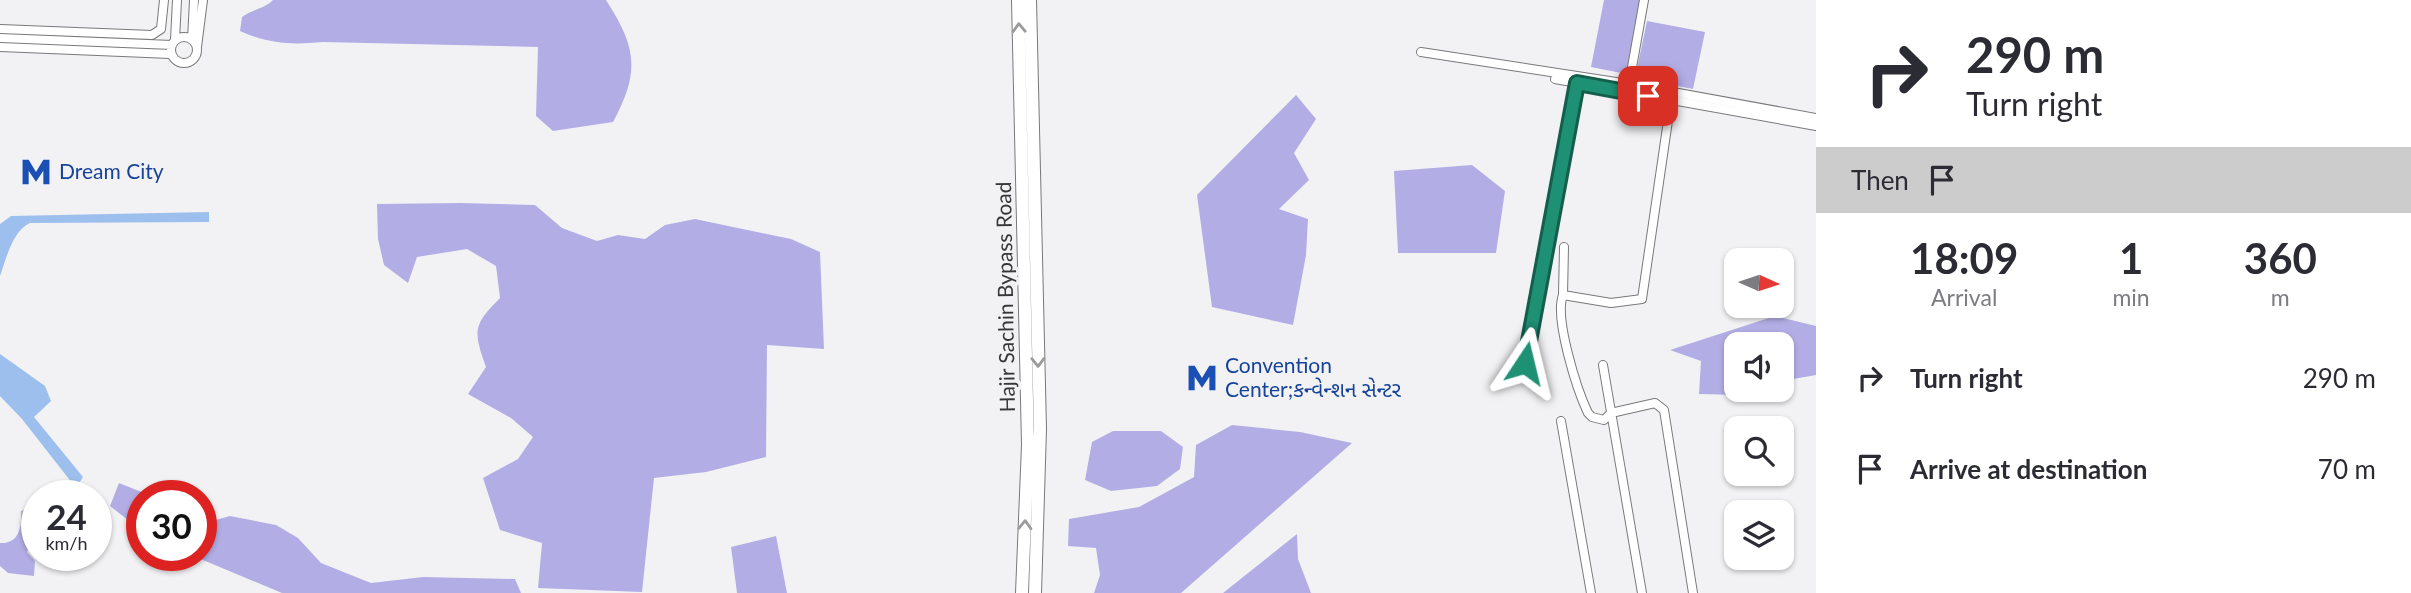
<!DOCTYPE html>
<html lang="en">
<head>
<meta charset="utf-8">
<style>
	:root { --surface:#fff; --page:#f2f2f3; --text:#2b2b33; --muted:#7c7c81 }
	body { margin:0; font-family:Lato,"Noto Sans Gujarati",sans-serif; background:var(--page); color:var(--text); height:100vh; display:flex; flex-direction:column; font-size:26px; white-space:nowrap }
	* { box-sizing:border-box; margin:0 }
	p { font-size:23px; color:var(--muted) }
	.icon { flex:none; width:38px; height:38px; fill:none; stroke:currentColor; stroke-width:2; stroke-linecap:round; stroke-linejoin:round }
	.map { position:relative; flex:1; overflow:hidden }
	.panel { display:flex; flex-direction:column; background:var(--surface); width:595px }
	.panel>* { flex:none }
	.hud { background:#fff; color:var(--text); overflow:hidden }
	.needle { width:46px; rotate:93deg }
	.controls { position:absolute; left:1724px; top:248px; display:grid; gap:14px }
	.controls a { display:grid; place-items:center; width:70px; height:70px; border-radius:14px; background:var(--surface); box-shadow:0 2px 5px #0004; font-size:35px }
	.speed { position:absolute; left:21px; top:480px; display:flex; gap:14px; font-size:35px; font-weight:700; text-align:center }
	.speed>* { display:grid; place-content:center; width:91px; height:91px; border-radius:50%; background:var(--surface); box-shadow:0 2px 5px #0004; line-height:1 }
	.speed small { font-size:18px; font-weight:400 }
	.speed .limit { border:10px solid #d22; background:#fff; color:#111 }
	.pin { position:absolute; display:grid; place-items:center; width:60px; height:60px; color:#fff; margin:-30px; border-radius:14px; box-shadow:0 4px 10px #0006 }
	.me { position:absolute; width:77px; margin:-38px; rotate:10deg; stroke-linejoin:round; filter:drop-shadow(0 0 5px #0008) }
	.turn { display:flex; align-items:center; gap:24px; height:147px; padding:0 35px; font-size:32px }
	.turn .icon { width:91px; height:91px; stroke-width:2.5 }
	.turn b { display:block; font-size:49px; line-height:60px }
	.then { display:flex; align-items:center; height:66px; padding:0 35px; background:#0003; gap:14px; font-size:26px }
	.eta { display:flex; justify-content:space-evenly; align-items:center; height:119px; text-align:center }
	.eta b { font-size:42px; font-weight:700; line-height:49px }
	ul { padding:0; list-style:none }
	li { display:flex; align-items:center; gap:21px; height:91px; padding:0 35px }
	li div { flex:1 }
	li b { display:block; font-size:26px }
	li em { font-style:normal }
	main { display:flex; flex:1; min-height:0 }
	.map>svg:first-child { display:block }
	.forest { fill:#b2aee5 }
	.water { fill:#9cbfee }
	.lines { fill:none; stroke-linecap:round; stroke-linejoin:round }
	.minor-casing { stroke:#79797b; stroke-width:10 }
	.highway-casing { stroke:#79797b; stroke-width:14 }
	.minor { stroke:#fff; stroke-width:8 }
	.highway { stroke:#fff; stroke-width:12 }
	.oneway { stroke:#9b9b9c }
	.route-casing { stroke:#145e4b; stroke-width:18 }
	.route { stroke:#1e9174; stroke-width:12 }
	.labels { text-anchor:middle; stroke-width:7; stroke-linejoin:round; paint-order:stroke }
	.transit-label { font-size:21px; fill:#164399; stroke:#f2f2f4; text-anchor:start }
	.street-label { font-size:21px; fill:#373738; stroke:#f2f2f4 }
</style>
</head>
<body>
<main>
<div class="map">
<svg width="1816" height="593" viewBox="0 0 1816 593">
	<rect width="100%" height="100%" fill="#f2f2f4"/>
	<!-- forest -->
	<path class="forest" d="M273,0H606C637,48 640,72 613,122L553,131L536,116L538,47L323,42C291,45 269,44 240,31L242,17C253,9 264,9 273,0Z
		M1604,0H1640L1626,74L1591,67Z
		M1647,21L1705,32L1693,89L1635,78Z
		M1296,95L1316,119L1294,153L1309,180L1279,209L1308,219L1306,255L1293,325L1212,307L1197,195Z
		M1472,165L1505,191L1496,253H1398L1394,171Z
		M460,203L535,205L562,228L597,241L618,235L645,239L665,225L695,219L791,239L820,252L824,349L767,345L766,457L706,472L654,478L642,592L538,588L542,543L500,530L483,478L518,459L533,437L511,418L468,394L486,367C473,331 473,325 500,298L496,266L467,249L417,257L408,283L384,265L378,239L377,204Z
		M1775,316L1816,326V375L1782,381V345H1736V390H1750L1739,395L1699,394L1701,361L1670,350Z
		M1232,425L1300,432L1352,443L1181,593H1094L1100,575L1096,548L1068,546L1069,519L1139,507L1194,477L1196,445Z
		M1113,431H1161L1183,447L1180,469L1157,486L1111,491L1085,480L1092,442Z
		M119,483L149,495H142V531L110,506Z
		M37,505V512L30,521L33,534L27,552L35,561L34,576L8,573L0,566V543C19,544 22,527 21,511Z
		M230,516L276,525L298,538L321,563L371,583L423,577L515,579L521,593H282L191,555H201V524Z
		M1297,534L1298,559L1311,593H1223Z
		M776,536L787,593H737L731,547Z"/>
	<!-- water -->
	<path class="water" d="M209,212V222L30,223C13,230 6,259 0,276V224L11,216Z
		M0,354L45,386L51,401L34,417L83,477L76,488L22,419L0,396Z"/>
	<g class="lines">
		<defs>
			<path id="minor" d="M0,29L152,35L161,29L164,0
				M171 50a13 13 0 1 1 26 0a13 13 0 1 1-26 0Z
				M0,38L172,45
				M175,40L177,0
				M192,40L194,0
				M0,47L171,54
				M197,47L203,0
				M1421,52L1629,84L1816,118
				M1555,79L1816,126
				M1629,84L1644,0
				M1564,247L1563,295L1611,303L1642,299L1671,100
				M1563,295C1554,318 1577,390 1588,413L1592,417L1604,420L1611,413L1655,403L1664,410L1693,593
				M1525,363L1577,83
				M1603,365L1642,593
				M1561,421L1591,593"/>
			<path id="highway" d="M1018,0L1028,445L1022,593
				M1030,0L1040,429L1035,593"/>
		</defs>
		<!-- minor casing -->
		<use href="#minor" class="minor-casing"/>
		<!-- highway casing -->
		<use href="#highway" class="highway-casing"/>
		<!-- minor -->
		<use href="#minor" class="minor"/>
		<!-- highway -->
		<use href="#highway" class="highway"/>
	</g>
	<!-- one-way arrows -->
	<defs><path id="oneway-chevron" d="M-2-3.5L2.5 0L-2 3.5" fill="none" stroke-width="1.6" stroke-linecap="round" stroke-linejoin="round" transform="scale(1.75)"/></defs>
	<g class="oneway">
		<use href="#oneway-chevron" transform="translate(1019 28) rotate(-92)"/>
		<use href="#oneway-chevron" transform="translate(1038 362) rotate(89)"/>
		<use href="#oneway-chevron" transform="translate(1025 525) rotate(-88)"/>
	</g>
	<g class="lines">
		<defs>
			<path id="route" d="M1525,363L1577,83L1648,96"/>
		</defs>
		<!-- route casing -->
		<use href="#route" class="route-casing"/>
		<!-- route -->
		<use href="#route" class="route"/>
	</g>
	<!-- icons -->
	<defs>
		<symbol id="metro-bare" viewBox="-9 -9 18 18"><path d="M-5.5 5V-5H-3L0 0L3-5H5.5V5H3V-.5L0 4L-3-.5V5Z" fill="#1a4fb4" stroke="#f2f2f4" stroke-width="2.5" paint-order="stroke"/></symbol>
	</defs>
	<g fill-rule="evenodd">
		<use href="#metro-bare" x="14" y="150" width="44" height="44"/>
		<use href="#metro-bare" x="1180" y="356" width="44" height="44"/>
	</g>
	<g class="labels">
		<!-- transit labels -->
		<g class="transit-label">
			<text x="59" y="179">Dream City</text>
			<text x="1225" y="373">Convention<tspan x="1225" dy="24">Center;કન્વેન્શન સેન્ટર</tspan></text>
		</g>
		<!-- street labels -->
		<g class="street-label">
			<text transform="translate(1006 297) rotate(-91)" y="7">Hajir Sachin Bypass Road</text>
		</g>
	</g>
</svg>
<div class="controls">
<a><svg class="needle" viewBox="-14 -14 28 28"><path d="M0-13l5 13h-10z" fill="#e53935"/><path d="M0 13l5-13h-10z" fill="#7c7c81"/></svg></a>
<a><svg class="icon" aria-label="sound" viewBox="0 0 24 24"><path d="M4 9h4l5-4v14l-5-4H4zM17 9q2 3 0 6"/></svg></a>
<a><svg class="icon" aria-label="search" viewBox="0 0 24 24"><circle cx="10" cy="10" r="6"/><path d="M15 15l6 6"/></svg></a>
<a><svg class="icon" aria-label="layers" viewBox="0 0 24 24"><path d="M12 4l9 5-9 5-9-5zM3 14l9 5 9-5"/></svg></a>
</div>
<div class="speed"><div>24<small>km/h</small></div><div class="limit">30</div></div>
<div class="pin" style="left:1648px;top:96px;background:#d93025"><svg class="icon" aria-label="arrive" viewBox="0 0 24 24"><path d="M6 21V4h12l-3 4 3 4H6"/></svg></div>
<svg class="me" style="left:1525px;top:363px" viewBox="-20 -20 40 40"><path d="M0-17L14 15 0 8-14 15z" fill="#1e9174" stroke="#fff" stroke-width="4"/></svg>
</div>
<section class="panel">
<div class="hud">
<div class="turn"><svg class="icon" aria-label="right" viewBox="0 0 24 24"><path d="M7 20v-9h11M14 6l5 5-5 5"/></svg><div><b>290 m</b>Turn right</div></div>
<div class="then">Then<svg class="icon" aria-label="arrive" viewBox="0 0 24 24"><path d="M6 21V4h12l-3 4 3 4H6"/></svg></div>
</div>
<div class="eta">
<div><b>18:09</b><p>Arrival</p></div>
<div><b>1</b><p>min</p></div>
<div><b>360</b><p>m</p></div>
</div>
<ul>
<li><svg class="icon" aria-label="right" viewBox="0 0 24 24"><path d="M7 20v-9h11M14 6l5 5-5 5"/></svg><div><b>Turn right</b></div><em>290 m</em></li>
<li><svg class="icon" aria-label="arrive" viewBox="0 0 24 24"><path d="M6 21V4h12l-3 4 3 4H6"/></svg><div><b>Arrive at destination</b></div><em>70 m</em></li>
</ul>
</section>
</main>
</body>
</html>
